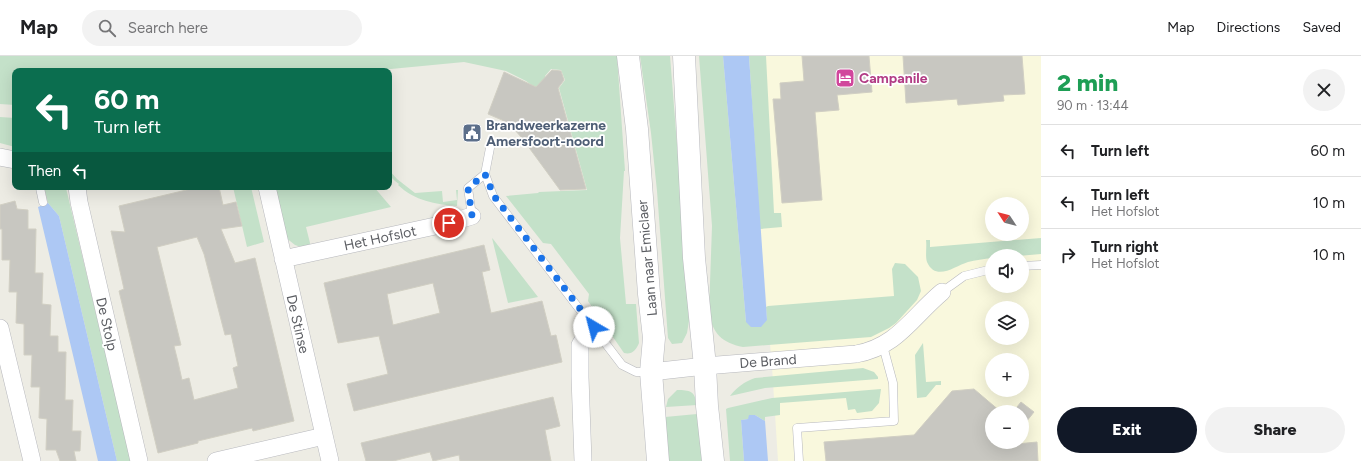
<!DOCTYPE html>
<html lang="en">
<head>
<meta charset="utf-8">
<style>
	:root { --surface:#fff; --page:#f2f2f2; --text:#202124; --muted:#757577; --line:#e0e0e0; --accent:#111827 }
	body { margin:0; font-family:Figtree,sans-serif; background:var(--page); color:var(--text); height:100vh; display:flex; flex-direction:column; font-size:15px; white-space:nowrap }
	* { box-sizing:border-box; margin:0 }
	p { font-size:13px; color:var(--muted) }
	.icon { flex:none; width:22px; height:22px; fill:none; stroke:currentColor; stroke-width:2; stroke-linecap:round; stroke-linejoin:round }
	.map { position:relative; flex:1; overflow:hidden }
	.drawer { display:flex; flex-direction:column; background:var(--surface); width:320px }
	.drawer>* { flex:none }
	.hud { position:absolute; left:12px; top:12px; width:380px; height:122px; border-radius:8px; box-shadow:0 4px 16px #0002; background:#0b6e4f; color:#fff; overflow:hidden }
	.needle { width:26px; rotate:306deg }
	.tools { position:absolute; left:985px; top:141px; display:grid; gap:8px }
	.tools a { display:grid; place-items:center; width:44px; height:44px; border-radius:50%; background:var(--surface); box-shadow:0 4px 16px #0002; font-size:20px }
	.pin { position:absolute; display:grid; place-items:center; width:34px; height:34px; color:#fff; margin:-17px; border:2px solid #fff; border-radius:50%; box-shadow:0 1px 4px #0007 }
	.me { position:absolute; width:44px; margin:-22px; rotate:323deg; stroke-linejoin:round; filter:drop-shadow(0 0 3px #0008) }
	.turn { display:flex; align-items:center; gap:14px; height:84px; padding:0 16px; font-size:18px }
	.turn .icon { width:52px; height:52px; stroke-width:2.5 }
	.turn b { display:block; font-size:28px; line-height:34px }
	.then { display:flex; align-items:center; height:38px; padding:0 16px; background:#0003; gap:8px; font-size:15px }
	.round { display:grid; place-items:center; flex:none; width:42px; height:42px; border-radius:21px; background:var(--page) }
	.head { display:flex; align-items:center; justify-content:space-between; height:68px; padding:0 16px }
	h1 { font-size:24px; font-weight:800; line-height:30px; color:#1e9e55 }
	.button { display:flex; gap:8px; margin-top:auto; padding:8px 16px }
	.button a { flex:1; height:46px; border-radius:24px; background:var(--accent); color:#fff; font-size:16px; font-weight:800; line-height:46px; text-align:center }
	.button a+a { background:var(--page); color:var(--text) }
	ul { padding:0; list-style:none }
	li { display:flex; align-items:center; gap:12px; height:52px; padding:0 16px; border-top:1px solid var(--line) }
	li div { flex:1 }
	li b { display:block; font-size:15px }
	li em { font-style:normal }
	header { display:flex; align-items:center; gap:24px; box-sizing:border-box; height:56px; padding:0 20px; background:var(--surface); border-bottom:1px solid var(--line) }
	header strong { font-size:19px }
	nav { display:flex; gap:22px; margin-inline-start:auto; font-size:14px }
	.search { width:280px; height:36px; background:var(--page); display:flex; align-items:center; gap:10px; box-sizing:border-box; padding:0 14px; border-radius:22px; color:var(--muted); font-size:15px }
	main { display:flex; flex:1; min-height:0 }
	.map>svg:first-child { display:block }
	.commercial { fill:#f9f8dd; fill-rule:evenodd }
	.green { fill:#c4e1c9 }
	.water { fill:#adc8f4 }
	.building { fill:#c8c7c1; stroke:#d1cfc3; fill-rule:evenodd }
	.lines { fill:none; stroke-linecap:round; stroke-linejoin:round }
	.service-casing { stroke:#b7b8bd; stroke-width:9 }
	.minor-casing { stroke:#b7b8bd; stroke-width:18 }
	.secondary-casing { stroke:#b8b9be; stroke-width:23 }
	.service { stroke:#fff; stroke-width:8 }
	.minor { stroke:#fff; stroke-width:17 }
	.secondary { stroke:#fff; stroke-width:22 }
	.route { stroke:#1a73e8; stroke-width:7; stroke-dasharray:0 12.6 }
	.labels { text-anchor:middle; stroke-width:3.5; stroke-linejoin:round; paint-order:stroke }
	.hotel-label { font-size:14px; font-weight:bold; fill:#b23c85; stroke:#fff; text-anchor:start }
	.service-label { font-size:14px; font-weight:bold; fill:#4e5e75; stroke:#fff; text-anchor:start }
	.street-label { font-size:14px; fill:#5c5e63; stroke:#fff }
</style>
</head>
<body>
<header>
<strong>Map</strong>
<div class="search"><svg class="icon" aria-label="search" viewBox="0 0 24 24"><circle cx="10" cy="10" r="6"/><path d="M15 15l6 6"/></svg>Search here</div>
<nav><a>Map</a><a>Directions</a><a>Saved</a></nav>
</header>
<main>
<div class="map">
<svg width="1041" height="405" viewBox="0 0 1041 405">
	<rect width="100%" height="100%" fill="#edece4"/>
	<!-- commercial -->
	<path class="commercial" d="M745,0H1041V405H778L772,311ZM992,148H1022V178H992ZM992,200H1022V230H992ZM992,252H1022V282H992ZM992,304H1022V334H992ZM992,356H1022V386H992Z"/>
	<!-- green -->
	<path class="green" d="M0,0H617L625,115H624L620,182L626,248H636L639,287C636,294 632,299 624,297L588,245L589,238L551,188L543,187L506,140L538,137L539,136L587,134L559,32L565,24L561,14L551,13L545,20L548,30L542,37L526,25L506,15L464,6L370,15H15V49L0,48Z
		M640,0H670L684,177L689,265L687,277L682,287L672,288L668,282L657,135L651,77Z
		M699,0H723L746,266L767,264L766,251L768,250L894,240L892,213L895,207L905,208L918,221L921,235L917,244L896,267L889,272L871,281L743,291C722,287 712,277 709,256L712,170Z
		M749,0H766L774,157H781L782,171L760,173Z
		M0,61L15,62V91L0,87Z
		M389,114L397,123L415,137L442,135L443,146L457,144L456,134H458L457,150C435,148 415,145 398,129L399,128L395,125L389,119Z
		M44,131L66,132L131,405H117L59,160L48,147Z
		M233,131H251L264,186L247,191Z
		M273,131H374L391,151L306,171L311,191L304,192L295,189L285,181Z
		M492,182L493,183L538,241L508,247Z
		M1041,182V198L1018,200H992V202C984,203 975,204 968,206C955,210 936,226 927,206C925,200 927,191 926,184H930V191Z
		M923,287L926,326L941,325V329H936L926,341L917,342L915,299Z
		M863,312L874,316L878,321V323L765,332L730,340C737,331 744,326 755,322Z
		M881,333L879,347L872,355L857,357L855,353L848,354L846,342L780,347V359L765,361V365L755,359L748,363L741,364L744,405H730L726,353L728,352L772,342Z
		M677,334C690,334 695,335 697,349L666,351L668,343Z
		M697,358L702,405H668L665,361Z"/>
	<!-- water -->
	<path class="water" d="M723,0H749L767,264L761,271H751L746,266Z
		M48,147L59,160L117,405H98L38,151Z
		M749,359H755L765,365L768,405H744L741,364L748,363Z"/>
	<!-- building -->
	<path class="building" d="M802,0H869L872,36L837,39L839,54L815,56L822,144L782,147L773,43H781L780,27L804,25Z
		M903,0H1022L1025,38L1003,39L1004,45L958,49L957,43L906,47Z
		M552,14L561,15L564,24L558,32L586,133L560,134L522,82L513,72L502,64L488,58L504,16L536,31Z
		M199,131H219L223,149L236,146L242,170L221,173L235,207L255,202L294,365L253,375L252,372L198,385V387L158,397L119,235L124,233L111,175L125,176L119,150ZM197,181L204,198L225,279L231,278L238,310L233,312L238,332L194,344L189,322L182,324L178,306L174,290L181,289L157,191Z
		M15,145L17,153L28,154V173H36L35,217H43L42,248L51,249L50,280H58V296H66L65,344H73L72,375H81L80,395H74L76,405H60L56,394H46L47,363L39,362L40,331H31L32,299H24V268L16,267L17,236H9L10,204H2V173H0V149Z
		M484,189L490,214L482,216L491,257L542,245L551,280L556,279L562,306L354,355L347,328L388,318L379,280L338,287L324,227ZM433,227L440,257L393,269L387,238Z
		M974,333L1001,356H992V386H1010L1007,389L1037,386L1038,405H826L824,386L914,379L952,335Z
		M553,341L560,370L545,374L551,405H460L459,399L433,405L430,396L393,405H366L361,387Z
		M1021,346L1034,356L1022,371V356H1013Z"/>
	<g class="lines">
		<defs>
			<path id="service" d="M490,92L485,118L493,140L622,309L636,316H650
				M40,132L43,146
				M472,160L468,132L485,118
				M1022,210L1041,209
				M942,236L964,220L992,213
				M799,405L797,372L894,365L893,327L883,290"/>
			<path id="minor" d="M0,101L15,104
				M77,131L79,146L139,405
				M267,131L330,405
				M283,203L449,167L472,160
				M0,272L32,405
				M651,316L705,310L856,298C897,291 912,261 942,236
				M216,405L324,380
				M583,405L580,321V289L585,281"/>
			<path id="secondary" d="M628,0L637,73L649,238L654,282L651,316L658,405
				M684,0L694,202L705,310L707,350L713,405"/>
		</defs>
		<!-- service casing -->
		<use href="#service" class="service-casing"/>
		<!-- minor casing -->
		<use href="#minor" class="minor-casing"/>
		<!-- secondary casing -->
		<use href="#secondary" class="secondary-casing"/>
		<!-- service -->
		<use href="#service" class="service"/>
		<!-- minor -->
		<use href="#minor" class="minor"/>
		<!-- secondary -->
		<use href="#secondary" class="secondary"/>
	</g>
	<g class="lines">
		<!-- route -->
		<path class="route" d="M449,167L472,160L468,132L485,118L494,140L594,271"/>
	</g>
	<!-- icons -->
	<defs>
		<symbol id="hotel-square" viewBox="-11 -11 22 22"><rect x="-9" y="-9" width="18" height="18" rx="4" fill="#d1479c" stroke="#fff"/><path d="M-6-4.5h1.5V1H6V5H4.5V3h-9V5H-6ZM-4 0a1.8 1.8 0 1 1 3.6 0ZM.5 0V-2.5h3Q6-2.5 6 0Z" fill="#fff"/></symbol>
		<symbol id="civic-square" viewBox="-11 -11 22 22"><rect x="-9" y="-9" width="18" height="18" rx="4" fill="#5c6f8a" stroke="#fff"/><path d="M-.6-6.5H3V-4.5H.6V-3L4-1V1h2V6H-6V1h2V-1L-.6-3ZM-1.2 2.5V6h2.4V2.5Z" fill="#fff"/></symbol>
	</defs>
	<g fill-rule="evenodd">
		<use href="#hotel-square" x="834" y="11" width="22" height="22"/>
		<use href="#civic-square" x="461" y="66" width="22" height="22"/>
	</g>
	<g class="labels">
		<!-- hotel labels -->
		<g class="hotel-label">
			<text x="859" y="27">Campanile</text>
		</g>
		<!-- service labels -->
		<g class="service-label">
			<text x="486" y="74">Brandweerkazerne<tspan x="486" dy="16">Amersfoort-noord</tspan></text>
		</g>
		<!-- street labels -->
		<g class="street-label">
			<text transform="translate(380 182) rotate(-12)" y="5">Het Hofslot</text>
			<text transform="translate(647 202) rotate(-95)" y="5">Laan naar Emiclaer</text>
			<text transform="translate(107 268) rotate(77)" y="5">De Stolp</text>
			<text transform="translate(298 268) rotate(77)" y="5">De Stinse</text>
			<text transform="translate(768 305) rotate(-4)" y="5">De Brand</text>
		</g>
	</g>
</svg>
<div class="tools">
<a><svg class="needle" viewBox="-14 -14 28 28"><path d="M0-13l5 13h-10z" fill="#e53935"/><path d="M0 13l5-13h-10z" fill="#757577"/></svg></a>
<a><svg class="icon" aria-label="sound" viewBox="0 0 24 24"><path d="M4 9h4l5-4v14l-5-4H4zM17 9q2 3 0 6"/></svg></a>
<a><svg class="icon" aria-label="layers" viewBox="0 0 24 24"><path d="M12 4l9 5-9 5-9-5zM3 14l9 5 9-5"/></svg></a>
<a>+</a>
<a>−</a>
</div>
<div class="pin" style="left:449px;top:167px;background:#d93025"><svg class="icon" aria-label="arrive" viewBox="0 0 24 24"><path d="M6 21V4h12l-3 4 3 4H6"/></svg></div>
<svg class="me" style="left:594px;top:271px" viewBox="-20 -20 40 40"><circle r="19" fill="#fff"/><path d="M0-13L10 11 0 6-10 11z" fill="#1a73e8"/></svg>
<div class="hud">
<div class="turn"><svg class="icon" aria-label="left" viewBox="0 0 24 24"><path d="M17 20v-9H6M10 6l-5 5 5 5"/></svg><div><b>60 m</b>Turn left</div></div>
<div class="then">Then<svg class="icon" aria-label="left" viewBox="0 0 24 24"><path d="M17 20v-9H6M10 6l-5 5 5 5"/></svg></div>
</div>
</div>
<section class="drawer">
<div class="head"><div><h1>2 min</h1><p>90 m · 13:44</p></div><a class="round"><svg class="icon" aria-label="close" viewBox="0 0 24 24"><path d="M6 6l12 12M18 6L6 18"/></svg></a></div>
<ul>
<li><svg class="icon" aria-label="left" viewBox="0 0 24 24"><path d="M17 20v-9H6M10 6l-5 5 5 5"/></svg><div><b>Turn left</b></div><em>60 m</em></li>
<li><svg class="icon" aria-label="left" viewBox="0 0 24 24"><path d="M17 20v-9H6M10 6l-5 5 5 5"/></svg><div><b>Turn left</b><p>Het Hofslot</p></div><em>10 m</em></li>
<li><svg class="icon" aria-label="right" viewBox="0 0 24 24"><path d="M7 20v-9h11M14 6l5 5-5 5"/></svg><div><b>Turn right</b><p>Het Hofslot</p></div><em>10 m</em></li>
</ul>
<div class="button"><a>Exit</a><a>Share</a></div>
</section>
</main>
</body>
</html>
